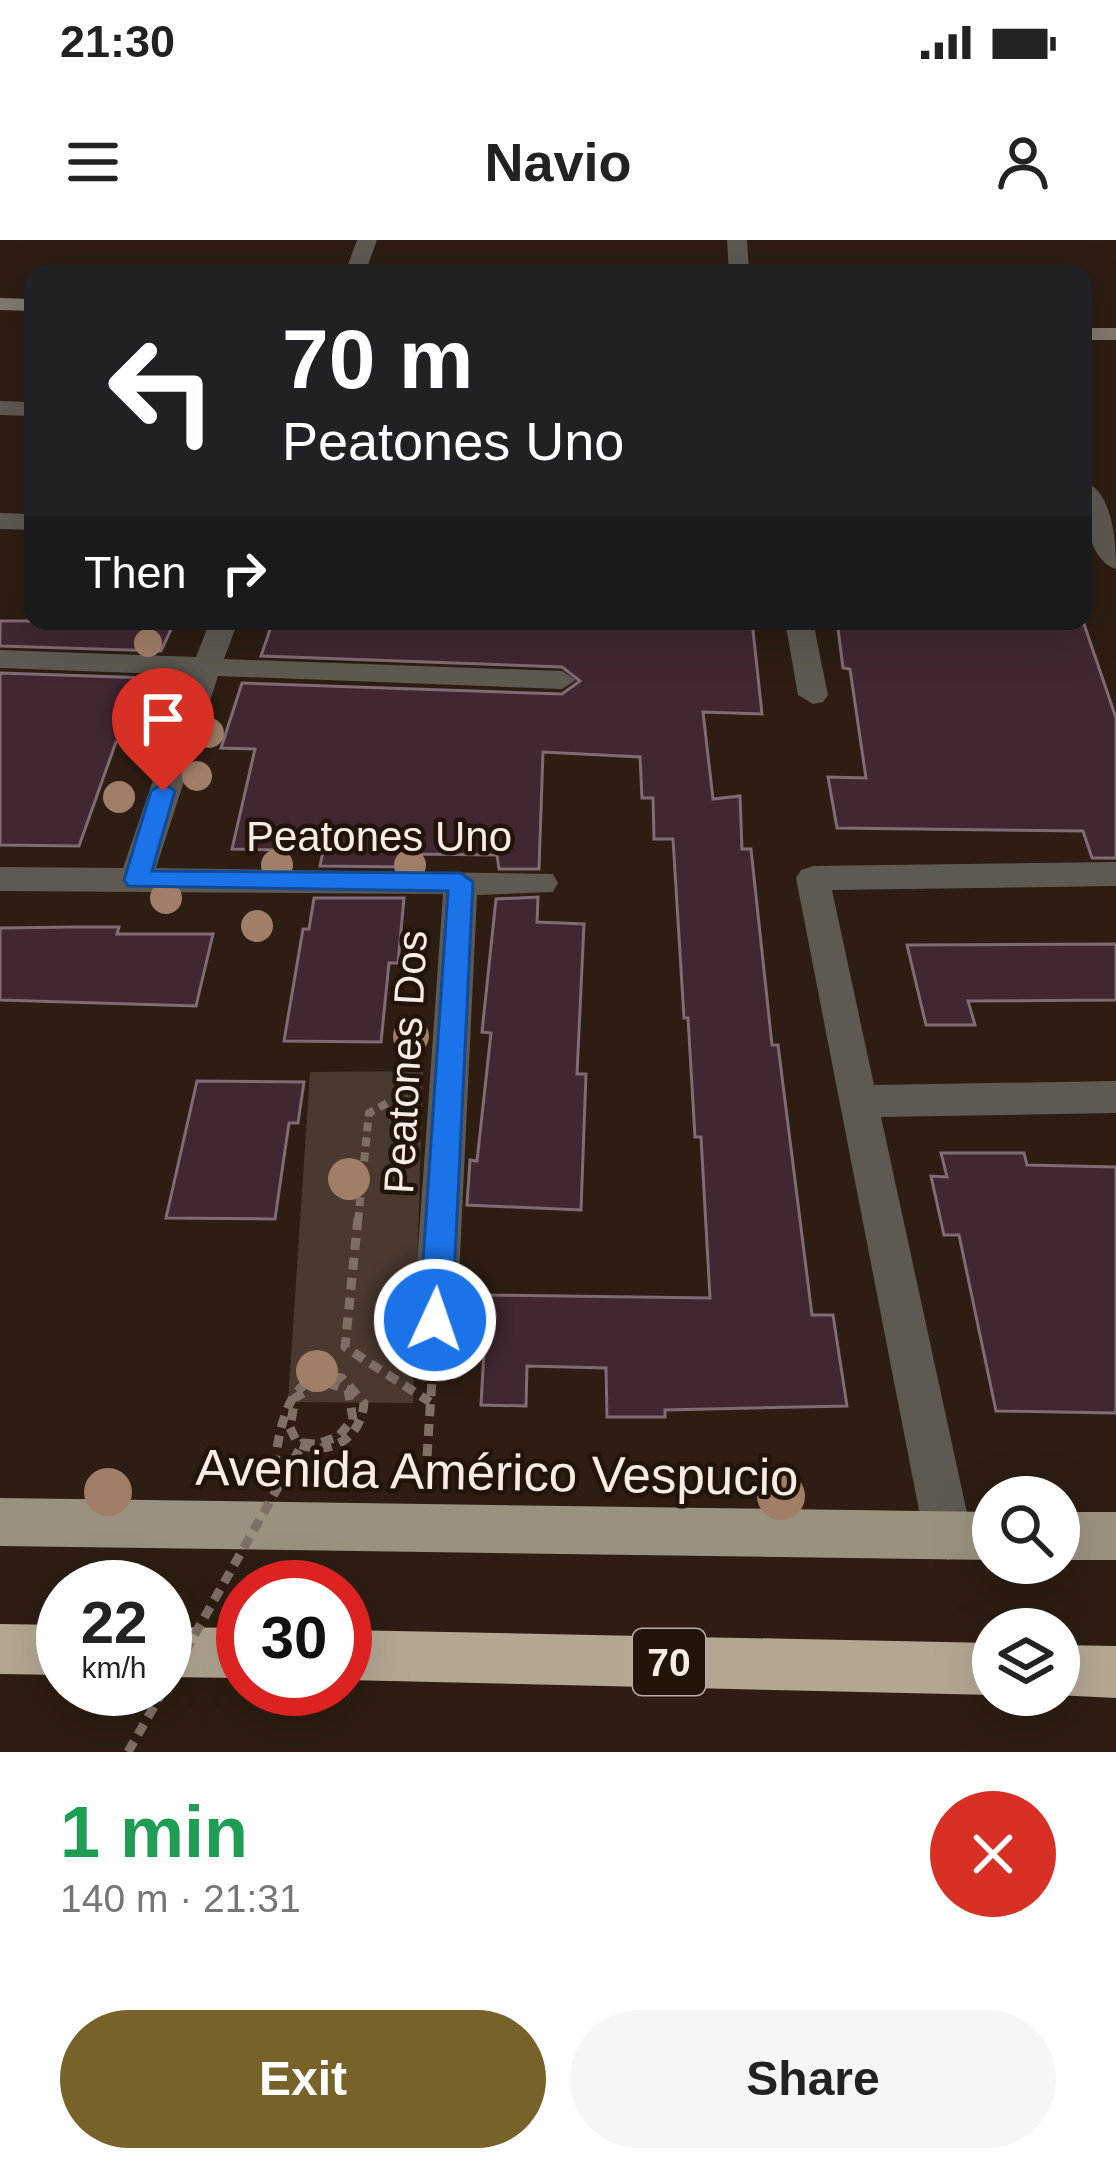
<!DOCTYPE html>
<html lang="en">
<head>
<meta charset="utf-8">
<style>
	:root { --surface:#fff; --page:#f6f6f6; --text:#222; --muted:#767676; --accent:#77622a }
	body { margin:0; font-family:Arial,sans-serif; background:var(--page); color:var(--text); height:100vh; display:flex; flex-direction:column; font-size:45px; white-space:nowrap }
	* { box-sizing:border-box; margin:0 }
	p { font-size:39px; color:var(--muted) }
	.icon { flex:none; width:66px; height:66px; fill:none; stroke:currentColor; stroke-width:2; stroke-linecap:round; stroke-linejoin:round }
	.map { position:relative; height:1512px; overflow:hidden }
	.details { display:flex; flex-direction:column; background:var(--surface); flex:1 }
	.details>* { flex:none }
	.guide { position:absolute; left:24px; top:24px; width:1068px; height:366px; border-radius:24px; box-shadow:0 12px 48px #0002; background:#202124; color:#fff; overflow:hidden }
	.fabs { position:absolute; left:972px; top:1236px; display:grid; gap:24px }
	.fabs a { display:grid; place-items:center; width:108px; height:108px; border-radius:50%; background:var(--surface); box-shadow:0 12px 48px #0002; font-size:60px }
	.speed { position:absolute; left:36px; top:1320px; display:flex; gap:24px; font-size:60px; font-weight:700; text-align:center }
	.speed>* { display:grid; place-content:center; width:156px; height:156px; border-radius:50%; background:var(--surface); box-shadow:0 12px 48px #0002; line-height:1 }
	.speed small { font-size:30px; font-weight:400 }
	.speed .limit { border:18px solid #d22; background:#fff; color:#111 }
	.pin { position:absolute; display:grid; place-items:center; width:102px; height:102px; color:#fff; margin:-123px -51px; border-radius:50% 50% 50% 0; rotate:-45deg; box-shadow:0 0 12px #0007 }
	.pin .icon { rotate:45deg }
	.me { position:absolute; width:132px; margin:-66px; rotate:3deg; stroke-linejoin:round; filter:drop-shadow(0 0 9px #0008) }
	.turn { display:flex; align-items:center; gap:42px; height:252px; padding:0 60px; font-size:54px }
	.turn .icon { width:156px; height:156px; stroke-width:2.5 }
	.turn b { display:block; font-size:84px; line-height:102px }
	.then { display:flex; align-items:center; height:114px; padding:0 60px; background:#0003; gap:24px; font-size:45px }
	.round { display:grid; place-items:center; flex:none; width:126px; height:126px; border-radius:63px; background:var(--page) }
	.summary { display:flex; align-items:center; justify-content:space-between; height:204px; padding:0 60px }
	h1 { font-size:72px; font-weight:700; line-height:90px; color:#1e9e55 }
	.cta { display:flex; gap:24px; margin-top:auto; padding:24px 60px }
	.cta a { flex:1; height:138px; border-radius:72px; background:var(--accent); color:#fff; font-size:48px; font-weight:700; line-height:138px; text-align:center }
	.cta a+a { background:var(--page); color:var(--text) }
	.status { display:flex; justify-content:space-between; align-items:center; height:84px; padding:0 60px; background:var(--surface); direction:ltr }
	.status svg { height:33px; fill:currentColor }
	header { display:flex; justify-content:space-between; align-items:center; height:156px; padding:0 60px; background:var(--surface); font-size:54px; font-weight:700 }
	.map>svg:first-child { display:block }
	.green { fill:#49392f }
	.building { fill:#402732; stroke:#816b74; stroke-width:3 }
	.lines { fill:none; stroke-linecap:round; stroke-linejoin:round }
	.path-far1 { stroke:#7e7066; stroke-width:8; stroke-dasharray:9 6; stroke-linecap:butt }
	.path { stroke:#7e7066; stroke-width:9; stroke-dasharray:12 8; stroke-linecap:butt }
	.street { fill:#5e5951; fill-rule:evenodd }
	.secondary { fill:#80796c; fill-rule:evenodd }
	.primary { fill:#9b9180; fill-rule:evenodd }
	.highway { fill:#b3a793; fill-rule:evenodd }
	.path-bridge { stroke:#7e7066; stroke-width:9; stroke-dasharray:12 8; stroke-linecap:butt }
	.tree { fill:#a07e67 }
	.route { fill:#1a73e8; stroke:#114b97; stroke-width:3 }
	.labels { text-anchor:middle; stroke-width:9; stroke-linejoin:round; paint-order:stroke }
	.shield { fill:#231409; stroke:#b8aca4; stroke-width:3 }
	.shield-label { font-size:39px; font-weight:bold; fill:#f8ede6 }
	.street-label { font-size:42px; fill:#f8ede6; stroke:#231409 }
	.near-street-label { font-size:51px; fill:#f8ede6; stroke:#231409 }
</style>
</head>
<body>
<div class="status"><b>21:30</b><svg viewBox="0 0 49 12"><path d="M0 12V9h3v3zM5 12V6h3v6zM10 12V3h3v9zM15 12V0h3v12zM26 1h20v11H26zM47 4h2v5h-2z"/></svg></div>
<header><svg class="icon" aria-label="menu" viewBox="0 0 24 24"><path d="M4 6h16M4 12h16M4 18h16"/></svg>Navio<svg class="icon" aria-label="person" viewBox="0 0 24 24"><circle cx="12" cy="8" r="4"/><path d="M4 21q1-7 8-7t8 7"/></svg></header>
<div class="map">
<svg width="1116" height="1512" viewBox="0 0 1116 1512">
	<rect width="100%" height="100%" fill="#2d1d12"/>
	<!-- green -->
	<path class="green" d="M423,831L413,1163L288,1162L310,832Z"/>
	<!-- building -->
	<path class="building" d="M0,381H175L161,411L0,406Z
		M273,381H752L762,474L703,472L713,559L740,556L742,609H751L772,805H778L812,1075H833L847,1166L665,1170V1177H607L606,1128L527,1126L526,1166L481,1165L487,1055L710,1058L701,897H695L688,778H684L673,599H654L653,558H642L640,517L543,512L539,629H499L497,615L408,614L407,627L320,626L323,611L232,609L255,509L221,508L242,443L562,454L580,441L562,427L261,416Z
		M837,381H1083L1116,478V618H1092L1083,591L837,588L828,537L866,538L850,429L843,428Z
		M0,433L149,438L120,502H116L79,606L0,605Z
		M538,657L537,682L584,684L577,834H586L581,970L467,965L470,920L477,921L491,793L482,792L496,659Z
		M314,658H404L398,723H389L381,802L284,801L303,689H309Z
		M74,687H119L117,694H213L196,766L0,760V688Z
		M1116,704V760L968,761L975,785H926L907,705Z
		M197,841L304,842L298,883H289L275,979L166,978Z
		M941,913H1024L1027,925L1116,927V1173L996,1171L959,995H944L931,936L947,937Z"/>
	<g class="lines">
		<!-- path-far1 -->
		<path class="path-far1" d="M358,981L369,873L406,853"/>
		<!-- path -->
		<path class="path" d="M358,978L345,1107L430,1162
			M427,1216L433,1124
			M274,1227C280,1189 287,1126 342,1138L364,1163C361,1198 331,1217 298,1204L290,1188L295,1158L322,1141L348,1150L353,1179L338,1197L316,1204
			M128,1512L160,1456"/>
		<!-- street -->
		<path class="street" d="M357,0H377L365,33H345Z
			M727,0H747L749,33H729Z
			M0,161L33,162V176L0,175Z
			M1083,241C1113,250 1116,302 1116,329C1086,320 1083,266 1083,241Z
			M0,273L33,274V290L0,289Z
			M210,381H238L224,419L562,431L576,440L562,449L218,436L156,628L553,634L558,643L553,652L477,655L457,1080L450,1094L435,1100L420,1094L413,1080L443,654L0,651V627L123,628L189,435L0,428V410L196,417Z
			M785,381H813L828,455L823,462L813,464L798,455Z
			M1116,622V646L832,650L874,845L1116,841V873L881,877L972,1296L965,1313L948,1320L931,1313L924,1296L796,638L801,630L813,626Z"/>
		<!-- secondary -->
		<path class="secondary" d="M0,58L33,59V71L0,70Z
			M1083,88H1116V100H1083Z"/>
		<!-- primary -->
		<path class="primary" d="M0,1258L993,1272V1320L0,1306Z
			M1059,1272H1116V1320H1059Z"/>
		<!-- highway -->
		<path class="highway" d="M0,1384L63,1385V1435L0,1434Z
			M165,1387L243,1388V1438L165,1437Z
			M345,1390L993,1403V1455L345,1440Z
			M1059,1405L1116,1406V1458L1055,1455H1059Z"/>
		<!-- path-bridge -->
		<path class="path-bridge" d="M165,1447L303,1203L316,1204"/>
	</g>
	<!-- trees -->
	<g class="tree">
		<circle cx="148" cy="403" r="14"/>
		<circle cx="153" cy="455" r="15"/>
		<circle cx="209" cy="493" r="15"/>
		<circle cx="145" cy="494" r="15"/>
		<circle cx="197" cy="536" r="15"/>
		<circle cx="119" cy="557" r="16"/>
		<circle cx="277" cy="625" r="16"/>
		<circle cx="410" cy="625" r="16"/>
		<circle cx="166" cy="658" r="16"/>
		<circle cx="257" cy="686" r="16"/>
		<circle cx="411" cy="796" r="18"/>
		<circle cx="349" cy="939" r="21"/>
		<circle cx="451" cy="1118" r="21"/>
		<circle cx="317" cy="1131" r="21"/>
		<circle cx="108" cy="1252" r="24"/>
		<circle cx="781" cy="1256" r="24"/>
	</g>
	<!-- route -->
	<path class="route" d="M163,543L175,551L152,631L461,633L473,642L452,1080L447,1091L435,1095L424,1091L419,1080L448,651L128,646L124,640L151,551Z"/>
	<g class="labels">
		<!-- shield labels -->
		<rect class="shield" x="633" y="1389" width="72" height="66" rx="9"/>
		<g class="shield-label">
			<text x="669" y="1436">70</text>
		</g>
		<!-- street labels -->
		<g class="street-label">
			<text x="379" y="611">Peatones Uno</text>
			<text transform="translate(405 822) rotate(-87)" y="15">Peatones Dos</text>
		</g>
		<!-- near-street labels -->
		<g class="near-street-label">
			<text transform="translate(497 1232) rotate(1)" y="18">Avenida Américo Vespucio</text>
		</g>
	</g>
</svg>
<div class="fabs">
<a><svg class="icon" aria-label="search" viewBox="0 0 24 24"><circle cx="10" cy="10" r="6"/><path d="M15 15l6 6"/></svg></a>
<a><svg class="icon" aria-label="layers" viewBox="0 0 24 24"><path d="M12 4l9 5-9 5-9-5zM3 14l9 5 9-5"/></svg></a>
</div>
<div class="speed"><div>22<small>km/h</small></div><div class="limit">30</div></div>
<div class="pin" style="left:163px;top:551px;background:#d93025"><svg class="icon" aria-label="arrive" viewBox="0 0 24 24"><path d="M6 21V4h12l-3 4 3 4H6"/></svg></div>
<svg class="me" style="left:435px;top:1080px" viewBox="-20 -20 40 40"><circle r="17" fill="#1a73e8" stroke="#fff" stroke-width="3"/><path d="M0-11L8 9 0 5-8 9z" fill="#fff"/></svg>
<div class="guide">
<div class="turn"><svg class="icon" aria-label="left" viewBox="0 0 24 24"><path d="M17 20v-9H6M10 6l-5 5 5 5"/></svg><div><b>70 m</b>Peatones Uno</div></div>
<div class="then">Then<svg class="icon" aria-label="right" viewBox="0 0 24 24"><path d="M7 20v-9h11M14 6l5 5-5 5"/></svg></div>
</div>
</div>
<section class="details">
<div class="summary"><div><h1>1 min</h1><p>140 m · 21:31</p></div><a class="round" style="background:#d93025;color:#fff"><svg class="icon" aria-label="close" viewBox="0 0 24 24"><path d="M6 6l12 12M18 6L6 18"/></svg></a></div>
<div class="cta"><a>Exit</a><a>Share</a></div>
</section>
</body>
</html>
